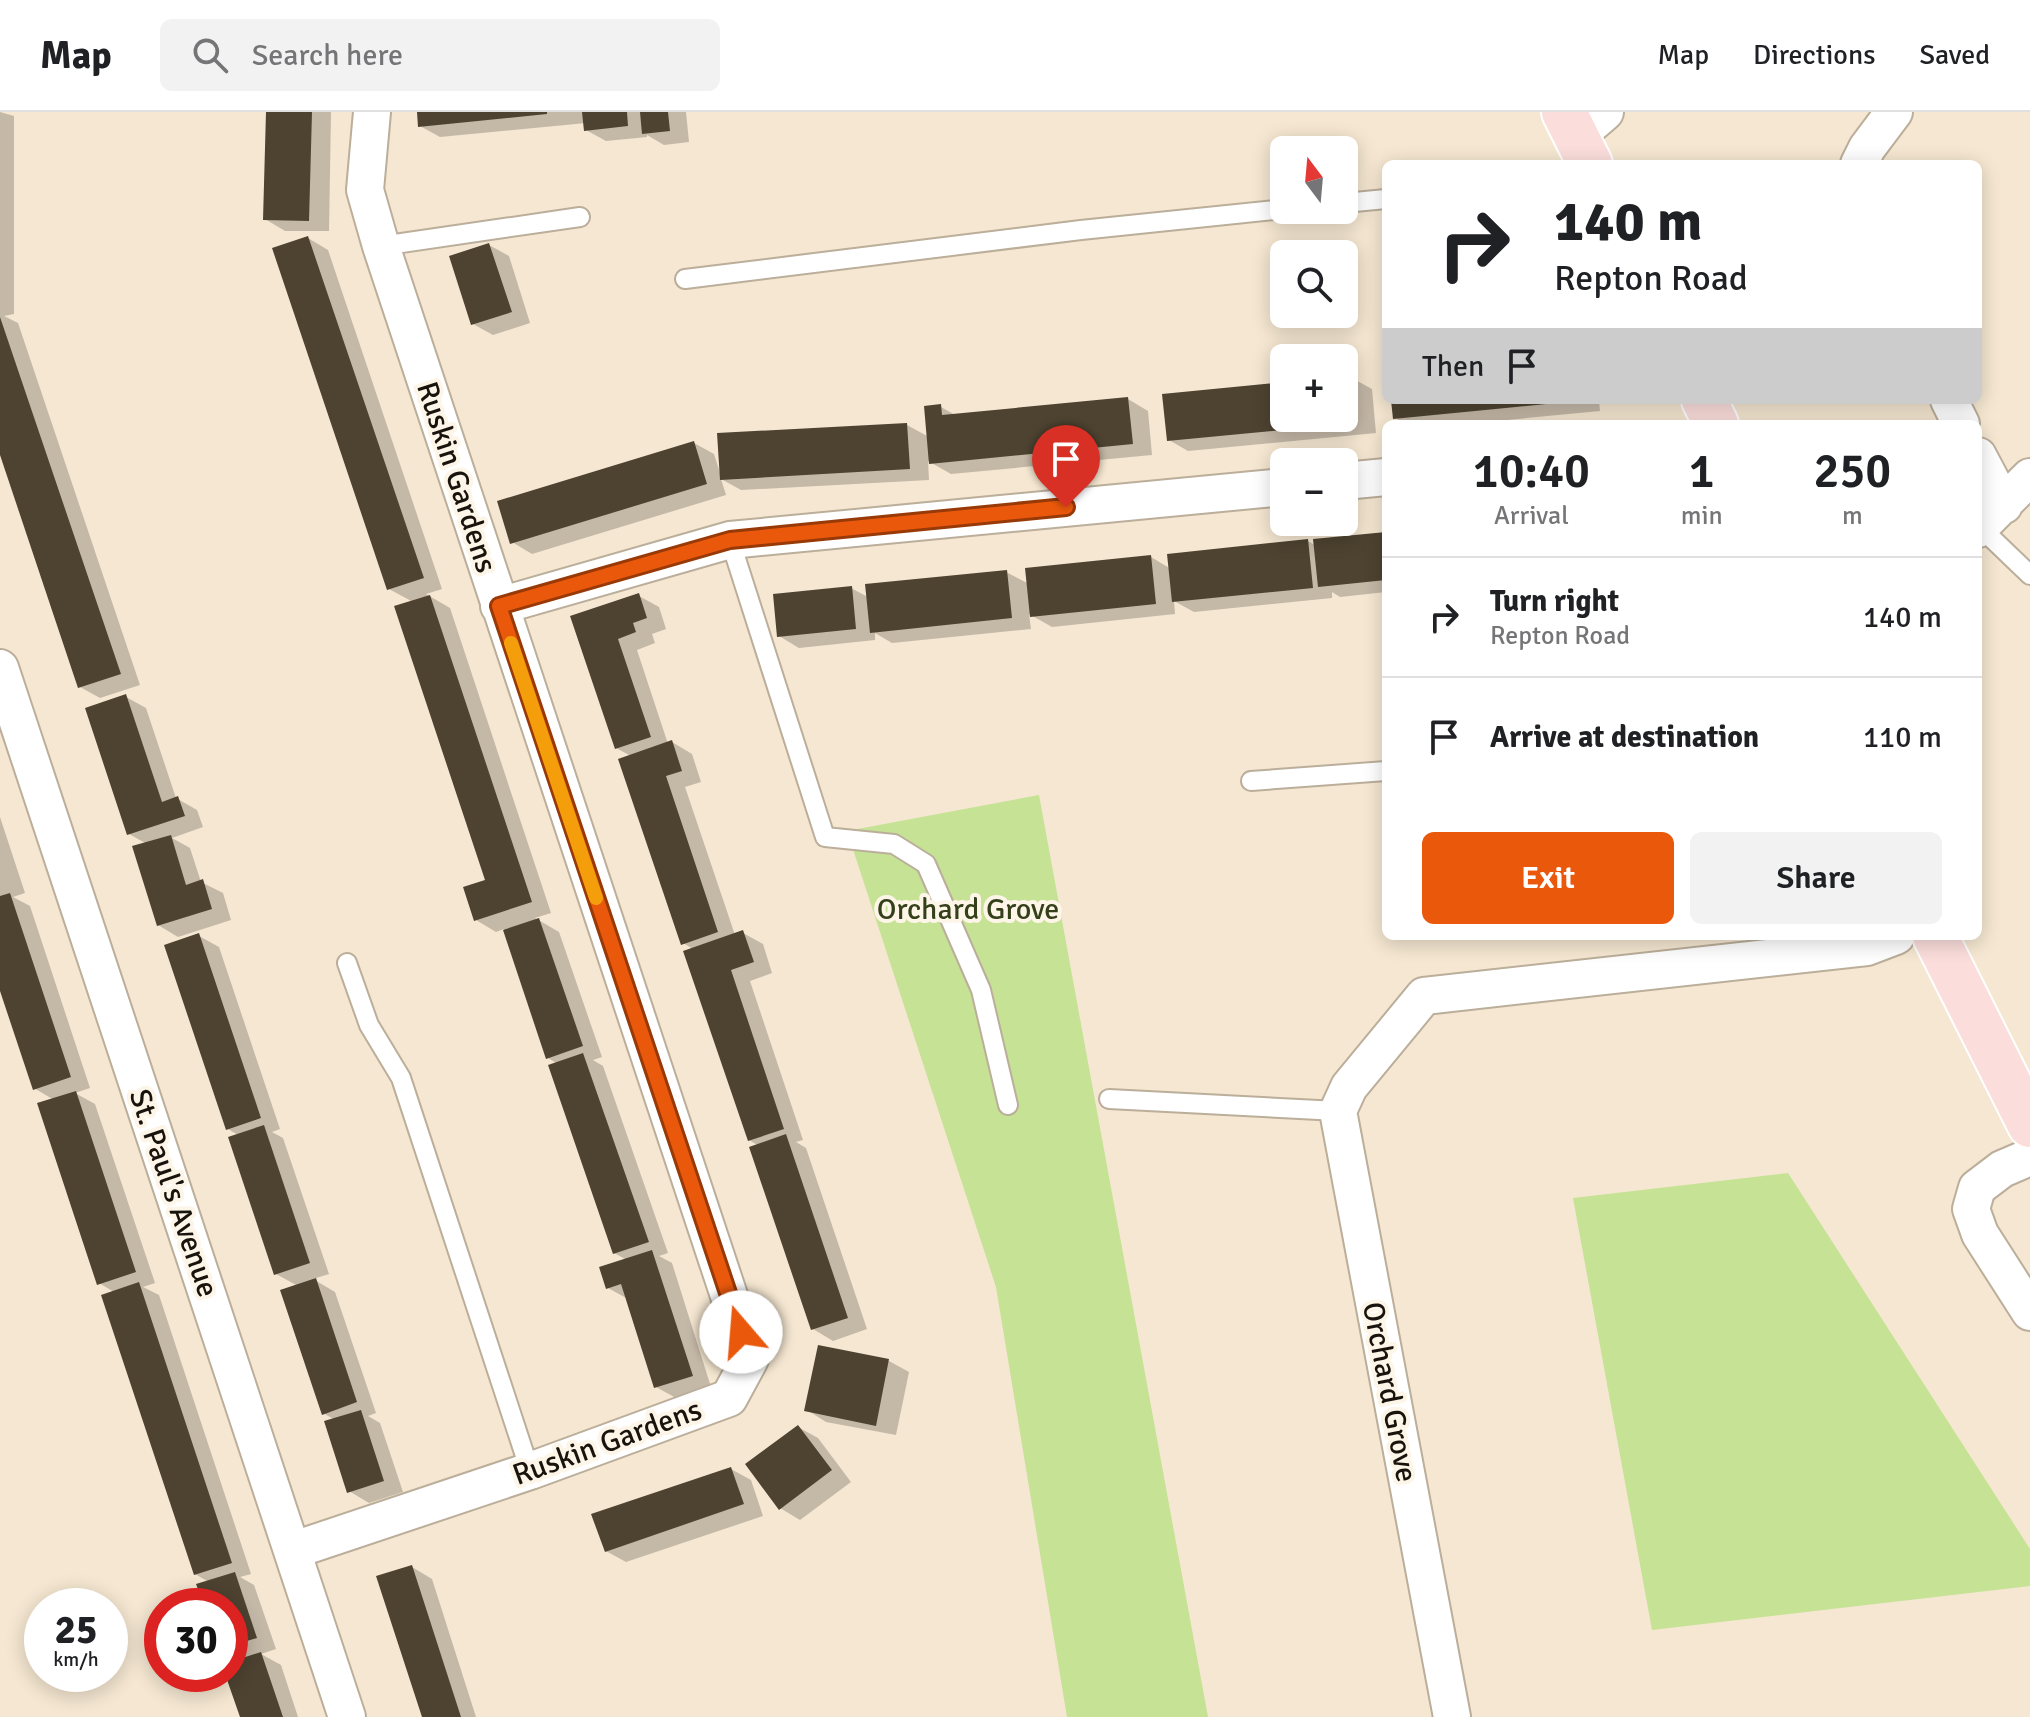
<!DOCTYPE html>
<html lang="en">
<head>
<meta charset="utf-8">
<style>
	:root { --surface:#fff; --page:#f2f2f2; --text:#202124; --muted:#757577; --line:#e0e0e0; --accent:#ea580c }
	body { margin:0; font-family:Signika,sans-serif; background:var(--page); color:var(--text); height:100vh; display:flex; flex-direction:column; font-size:30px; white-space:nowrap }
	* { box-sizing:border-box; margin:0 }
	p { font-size:26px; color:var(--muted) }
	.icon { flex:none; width:44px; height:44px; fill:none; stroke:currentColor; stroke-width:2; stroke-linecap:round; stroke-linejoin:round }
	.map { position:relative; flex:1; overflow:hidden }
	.drawer { position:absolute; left:1382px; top:308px; width:600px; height:520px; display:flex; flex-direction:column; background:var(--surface); border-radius:12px; box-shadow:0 4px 20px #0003 }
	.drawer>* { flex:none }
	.hud { position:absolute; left:1382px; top:48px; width:600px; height:244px; border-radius:12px; box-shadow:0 4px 20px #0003; background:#fff; color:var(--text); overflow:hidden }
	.needle { width:52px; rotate:344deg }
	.controls { position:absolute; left:1270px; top:24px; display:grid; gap:16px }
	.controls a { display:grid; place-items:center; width:88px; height:88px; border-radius:12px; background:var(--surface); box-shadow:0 4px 20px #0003; font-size:40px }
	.speed { position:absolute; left:24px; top:1476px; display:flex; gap:16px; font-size:40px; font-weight:700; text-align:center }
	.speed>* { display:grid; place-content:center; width:104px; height:104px; border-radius:50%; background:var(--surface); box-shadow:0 4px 20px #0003; line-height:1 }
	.speed small { font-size:20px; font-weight:400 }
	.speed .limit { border:12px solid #d22; background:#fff; color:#111 }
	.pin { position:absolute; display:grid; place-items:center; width:68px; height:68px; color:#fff; margin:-82px -34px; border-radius:50% 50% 50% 0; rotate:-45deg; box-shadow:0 0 8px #0007 }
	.pin .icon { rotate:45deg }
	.me { position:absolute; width:88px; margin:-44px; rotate:342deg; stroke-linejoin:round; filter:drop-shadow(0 0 6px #0008) }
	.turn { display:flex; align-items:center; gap:28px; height:168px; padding:0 40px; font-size:36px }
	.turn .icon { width:104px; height:104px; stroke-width:2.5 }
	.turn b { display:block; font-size:56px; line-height:68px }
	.then { display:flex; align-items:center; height:76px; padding:0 40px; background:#0003; gap:16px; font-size:30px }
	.eta { display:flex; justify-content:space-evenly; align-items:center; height:136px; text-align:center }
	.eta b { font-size:48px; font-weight:600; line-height:56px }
	.primary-button { display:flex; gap:16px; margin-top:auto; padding:16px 40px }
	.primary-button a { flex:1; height:92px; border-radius:12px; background:var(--accent); color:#fff; font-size:32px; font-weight:600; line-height:92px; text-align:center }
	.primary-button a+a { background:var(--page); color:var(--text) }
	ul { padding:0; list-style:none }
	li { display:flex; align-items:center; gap:24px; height:120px; padding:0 40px; border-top:2px solid var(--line) }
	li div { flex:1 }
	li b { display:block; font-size:30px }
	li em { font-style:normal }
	header { display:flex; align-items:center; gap:48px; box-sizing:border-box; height:112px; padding:0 40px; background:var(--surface); border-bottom:2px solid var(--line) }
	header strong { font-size:38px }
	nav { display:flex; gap:44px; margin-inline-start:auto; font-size:28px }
	.search { width:560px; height:72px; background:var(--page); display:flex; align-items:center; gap:20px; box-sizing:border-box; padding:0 28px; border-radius:12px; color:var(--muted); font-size:30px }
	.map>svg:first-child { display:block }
	.green { fill:#c5e295 }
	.shadow { fill:#0003 }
	.building { fill:#4e4331 }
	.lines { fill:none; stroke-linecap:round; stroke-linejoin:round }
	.service-casing { stroke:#bbae9a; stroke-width:22 }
	.minor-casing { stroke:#bbae9a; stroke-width:40 }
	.primary-casing { stroke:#fff; stroke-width:48 }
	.service { stroke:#fff; stroke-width:18 }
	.minor { stroke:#fff; stroke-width:36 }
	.primary { stroke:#fbdedc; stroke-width:44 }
	.route-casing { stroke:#983908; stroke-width:20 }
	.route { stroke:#ea580c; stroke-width:14 }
	.slow { stroke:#f59e0b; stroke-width:14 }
	.labels { text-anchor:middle; stroke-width:8; stroke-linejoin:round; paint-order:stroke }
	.street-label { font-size:30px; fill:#18130c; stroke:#fdf5e8 }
	.park-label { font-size:30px; fill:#334019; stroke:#fdf5e8 }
</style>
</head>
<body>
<header>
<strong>Map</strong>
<div class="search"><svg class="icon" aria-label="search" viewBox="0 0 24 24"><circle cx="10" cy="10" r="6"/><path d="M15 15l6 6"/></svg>Search here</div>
<nav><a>Map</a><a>Directions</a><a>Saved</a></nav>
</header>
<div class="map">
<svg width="2030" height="1605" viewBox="0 0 2030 1605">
	<rect width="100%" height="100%" fill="#f5e7d1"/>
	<!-- green -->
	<path class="green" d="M1039,683L1208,1605H1067L996,1175L847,719Z
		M1788,1061L2030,1437V1474L1652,1518L1573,1086Z"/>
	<!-- shadow -->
	<path class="shadow" d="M0,0L14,4V202L4,204L18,211L140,573L100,586L80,575L0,337Z
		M268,0H331L329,119H285L265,107Z
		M419,0H686L689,30L664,33L647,23V25L606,29L586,18V11L440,25L420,14Z
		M308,126L328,138L442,477L426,482L450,496L551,801L535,806L559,820L602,945L593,948L603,954L668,1141L659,1144L672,1151L711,1275L676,1286L656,1275L628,1187L608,1176L627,1148L614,1141L558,952L548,946L504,817L496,820L476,808L488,769L413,490L389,477Z
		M489,133L509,144L530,211L493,223L473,212Z
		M1352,266L1372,277L1376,321L1188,339L1169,328L1284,272V306H1344V267Z
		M1128,287L1148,299L1152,343L951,362L928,349L929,368L741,378L721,367L726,383L532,442L512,430L694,331L714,342L720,361L907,313L929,325L941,295L957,304Z
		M1393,288H1599L1600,299L1465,312H1406L1394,305Z
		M1386,422V480L1340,485L1332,480V486L1194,500L1174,489L1175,502L1052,515L1029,502L1031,517L892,531L875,521V528L799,536L779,524L851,476L868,485L1006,460L1029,472L1151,445L1171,457L1308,429L1316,434Z
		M639,484L659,495L666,517L652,522L655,531L637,538L668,632L672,630L692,642L701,670L685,675L735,823L743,821L763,832L772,861L750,869L803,1028L796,1030L806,1036L867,1217L833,1229L813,1217L759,1034L749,1028L693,837L683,831L631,644L616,636L573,506Z
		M126,585L146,596L176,686L197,698L203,715L172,726L190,736L201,770L223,781L231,808L178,825L158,813L147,732L129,722Z
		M0,705L25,781L13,785L30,794L90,976L75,981L95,992L155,1171L143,1175L159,1183L251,1462L240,1465L254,1473L276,1537L261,1542L281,1553L298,1605H242L228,1562H230V1552L241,1549L230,1543V1494H206L209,1470L195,1462L114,1180L99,1171L54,988L34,976L0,873Z
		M199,824L219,835L280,1017L272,1020L283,1026L329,1162L313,1167L335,1180L376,1301L368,1304L380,1311L403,1380L369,1391L349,1379L335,1308L323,1301L298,1174L276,1162L238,1023L228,1017Z
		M820,1235L889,1249L909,1260L896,1323L826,1310L807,1298Z
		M798,1315L818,1326L851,1370L800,1408L780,1396Z
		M731,1357L751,1368L763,1404L626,1450L606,1439Z
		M412,1455L432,1467L476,1605H424Z"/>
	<!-- building -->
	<path class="building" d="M266,0H312L309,109L263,108Z
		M417,0H547V2L418,15Z
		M582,0H627L628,14L584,19Z
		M640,0H668L670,19L642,22Z
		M308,124L424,466L387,478L272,136Z
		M489,131L512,200L471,213L449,144Z
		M0,205L121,562L78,576L0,343Z
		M1352,264L1357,311L1167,329L1162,282L1284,270V306H1344V265Z
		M1128,285L1133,332L929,352L924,294L941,292L942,303Z
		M1391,288H1565L1566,290L1393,307Z
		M907,311L910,357L720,368L717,321Z
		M694,329L707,372L510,432L497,389Z
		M1386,420V468L1318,475L1313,427Z
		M1308,427L1313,476L1172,490L1167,442Z
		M1151,443L1156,492L1030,505L1025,456Z
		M1007,458L1012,506L870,521L865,472Z
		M852,474L856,517L777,525L773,482Z
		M639,481L647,506L633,511L636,520L618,527L651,625L615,637L570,504Z
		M430,483L532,790L474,809L463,775L485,768L394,494Z
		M126,582L162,690L178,684L185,704L127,723L85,596Z
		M672,628L682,659L666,664L718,820L681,833L618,647Z
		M171,723L186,773L203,767L212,797L157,814L132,734Z
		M10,781L71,965L33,978L0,879V784Z
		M539,806L583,934L546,947L503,818Z
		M743,818L754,850L731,858L784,1017L748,1029L683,839Z
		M199,821L261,1006L226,1018L164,833Z
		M583,941L649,1130L613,1142L548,953Z
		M76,979L136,1160L97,1173L37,991Z
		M264,1013L310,1151L274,1163L228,1025Z
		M786,1022L848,1206L811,1218L749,1035Z
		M652,1138L693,1264L654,1276L621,1172L606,1177L599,1155Z
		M316,1166L357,1290L322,1303L280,1178Z
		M139,1170L232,1451L194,1463L101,1183Z
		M818,1233L889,1247L876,1314L804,1299Z
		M361,1298L384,1369L347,1381L324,1309Z
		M798,1313L832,1358L779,1398L745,1352Z
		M731,1355L744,1392L605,1440L591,1402Z
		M412,1453L461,1605H422L376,1464Z
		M235,1460L257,1526L230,1534V1494H204L196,1472Z
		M261,1540L283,1605H240L225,1562H230V1550Z"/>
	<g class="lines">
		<defs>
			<path id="service" d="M1344,91L1386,87
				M381,134L580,105
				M685,167L1081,118L1284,97
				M1980,415L2030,463
				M730,428L825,725L894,732L926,752L981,878L1008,993
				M1251,669L1386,659
				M347,851L369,913L401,966L530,1359
				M1109,987L1338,999"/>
			<path id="minor" d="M1577,24L1605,0
				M1859,52L1867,36L1894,0
				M1949,288L1961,312
				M1978,344L2004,393
				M1344,369L1386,365
				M1978,417L2030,365
				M499,494L730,428L1284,375
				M0,556L347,1605
				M2030,1045L2002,1057L1977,1076L1971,1097L1980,1122L2030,1200
				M294,1438L530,1359L729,1286L750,1247L381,134L365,78L372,0
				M1452,1605L1338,999L1349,975L1424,884L1867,835L1896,824"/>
			<path id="primary" d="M1564,0L1590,52
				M1704,288L1716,312
				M1935,824L2030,1013"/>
		</defs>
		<!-- service casing -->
		<use href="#service" class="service-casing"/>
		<!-- minor casing -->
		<use href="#minor" class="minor-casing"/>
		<!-- primary casing -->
		<use href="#primary" class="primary-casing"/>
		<!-- service -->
		<use href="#service" class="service"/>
		<!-- minor -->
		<use href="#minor" class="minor"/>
		<!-- primary -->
		<use href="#primary" class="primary"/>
	</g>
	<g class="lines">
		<defs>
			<path id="route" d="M741,1220L499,494L730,428L1066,395"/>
		</defs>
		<!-- route casing -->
		<use href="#route" class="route-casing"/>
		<!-- route -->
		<use href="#route" class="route"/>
		<!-- slow -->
		<path class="slow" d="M511,531L596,786"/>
	</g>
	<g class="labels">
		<!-- street labels -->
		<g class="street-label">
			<text transform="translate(457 365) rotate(72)" y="10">Ruskin Gardens</text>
			<text transform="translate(174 1081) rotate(71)" y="10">St. Paul's Avenue</text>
			<text transform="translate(1390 1280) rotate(79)" y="10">Orchard Grove</text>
			<text transform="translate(607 1330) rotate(-20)" y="10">Ruskin Gardens</text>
		</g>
		<!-- park labels -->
		<g class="park-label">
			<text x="968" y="807">Orchard Grove</text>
		</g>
	</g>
</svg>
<div class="controls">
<a><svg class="needle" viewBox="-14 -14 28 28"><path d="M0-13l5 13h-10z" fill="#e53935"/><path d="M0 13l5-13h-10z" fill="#757577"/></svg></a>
<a><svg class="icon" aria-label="search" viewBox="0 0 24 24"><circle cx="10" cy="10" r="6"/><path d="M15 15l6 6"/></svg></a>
<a>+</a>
<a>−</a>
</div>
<div class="speed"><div>25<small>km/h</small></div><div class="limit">30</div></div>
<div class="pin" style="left:1066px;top:395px;background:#d93025"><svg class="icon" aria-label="arrive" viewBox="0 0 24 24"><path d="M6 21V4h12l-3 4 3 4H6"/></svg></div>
<svg class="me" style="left:741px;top:1220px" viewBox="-20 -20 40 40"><circle r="19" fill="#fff"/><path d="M0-13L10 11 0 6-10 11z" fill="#ea580c"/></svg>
<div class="hud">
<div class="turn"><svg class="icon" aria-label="right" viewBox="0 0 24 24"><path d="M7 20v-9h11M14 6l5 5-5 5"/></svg><div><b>140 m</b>Repton Road</div></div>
<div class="then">Then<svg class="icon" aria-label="arrive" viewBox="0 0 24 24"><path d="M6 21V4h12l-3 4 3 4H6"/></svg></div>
</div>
<section class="drawer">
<div class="eta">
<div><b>10:40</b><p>Arrival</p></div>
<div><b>1</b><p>min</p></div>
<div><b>250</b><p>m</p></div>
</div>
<ul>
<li><svg class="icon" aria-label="right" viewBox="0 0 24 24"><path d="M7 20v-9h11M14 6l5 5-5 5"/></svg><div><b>Turn right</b><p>Repton Road</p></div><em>140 m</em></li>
<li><svg class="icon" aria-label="arrive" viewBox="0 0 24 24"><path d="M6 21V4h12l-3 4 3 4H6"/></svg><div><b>Arrive at destination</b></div><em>110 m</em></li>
</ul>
<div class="primary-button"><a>Exit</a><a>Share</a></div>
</section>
</div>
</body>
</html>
